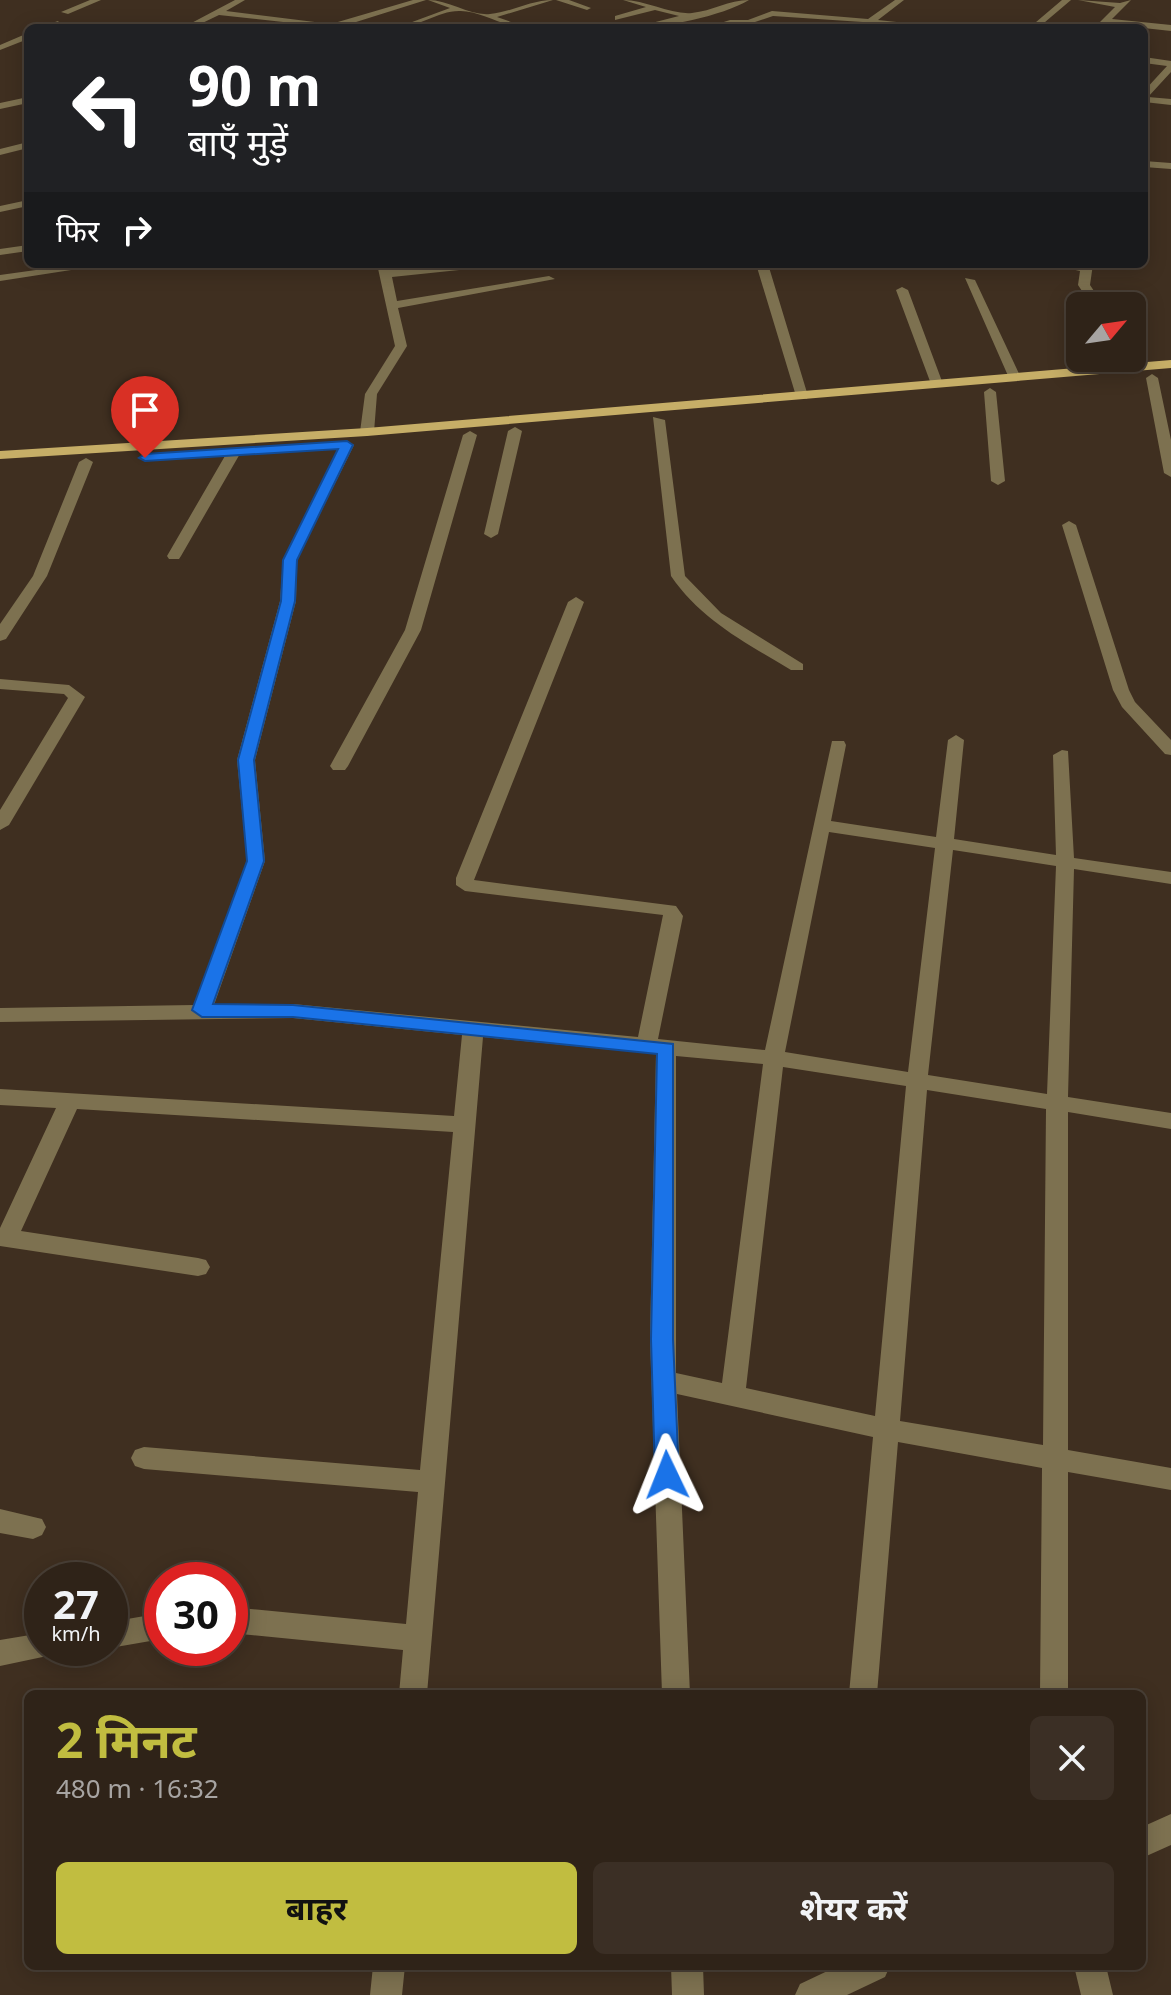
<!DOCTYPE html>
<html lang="hi">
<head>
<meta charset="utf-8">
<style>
	:root { --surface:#2f2318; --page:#3b2f25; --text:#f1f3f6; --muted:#a7a4a2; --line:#4a4037; --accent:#c1bd40 }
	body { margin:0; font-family:"Noto Sans","Noto Sans Devanagari",sans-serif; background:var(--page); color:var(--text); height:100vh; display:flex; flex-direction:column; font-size:30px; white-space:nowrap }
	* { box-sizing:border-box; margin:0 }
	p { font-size:26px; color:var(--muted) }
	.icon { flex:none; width:44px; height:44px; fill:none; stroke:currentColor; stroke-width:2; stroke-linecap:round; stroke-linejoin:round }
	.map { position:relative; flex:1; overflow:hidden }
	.sheet { position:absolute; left:24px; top:1690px; width:1122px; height:280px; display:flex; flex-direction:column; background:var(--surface); border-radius:12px; box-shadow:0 4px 20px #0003,0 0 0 2px var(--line) }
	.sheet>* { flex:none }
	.top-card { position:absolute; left:24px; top:24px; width:1124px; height:244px; border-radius:12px; box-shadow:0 4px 20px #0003,0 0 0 2px var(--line); background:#202124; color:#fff; overflow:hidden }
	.needle { width:52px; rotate:61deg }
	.controls { position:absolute; left:1066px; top:292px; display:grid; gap:16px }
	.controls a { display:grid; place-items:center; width:80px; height:80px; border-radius:12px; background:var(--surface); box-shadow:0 4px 20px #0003,0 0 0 2px var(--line); font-size:40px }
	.speed { position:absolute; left:24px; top:1562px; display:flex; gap:16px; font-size:40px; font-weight:700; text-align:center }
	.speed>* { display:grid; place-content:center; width:104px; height:104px; border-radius:50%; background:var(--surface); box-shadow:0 4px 20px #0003,0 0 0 2px var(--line); line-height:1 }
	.speed small { font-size:20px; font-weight:400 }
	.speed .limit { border:12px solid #d22; background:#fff; color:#111 }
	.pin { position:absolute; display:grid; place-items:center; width:68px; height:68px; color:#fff; margin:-82px -34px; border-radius:50% 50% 50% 0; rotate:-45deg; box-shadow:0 0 8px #0007 }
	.pin .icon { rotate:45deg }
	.me { position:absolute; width:88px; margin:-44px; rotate:358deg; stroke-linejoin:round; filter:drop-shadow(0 0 6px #0008) }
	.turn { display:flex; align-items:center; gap:28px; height:168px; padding:0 32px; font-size:36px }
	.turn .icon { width:104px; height:104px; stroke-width:2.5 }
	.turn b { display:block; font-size:56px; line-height:68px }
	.then { display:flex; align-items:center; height:76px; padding:0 32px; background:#0003; gap:16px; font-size:30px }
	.round { display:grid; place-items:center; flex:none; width:84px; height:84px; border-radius:12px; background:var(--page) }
	.overview { display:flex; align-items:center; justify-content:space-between; height:136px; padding:0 32px }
	h1 { font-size:48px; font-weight:700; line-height:60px; color:var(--accent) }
	.cta { display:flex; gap:16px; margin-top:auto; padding:16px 32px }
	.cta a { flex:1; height:92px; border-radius:12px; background:var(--accent); color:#111; font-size:32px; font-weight:700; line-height:92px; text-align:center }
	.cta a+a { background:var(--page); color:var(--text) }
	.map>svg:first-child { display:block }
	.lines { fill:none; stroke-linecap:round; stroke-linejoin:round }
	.minor { fill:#7d7150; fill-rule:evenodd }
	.major { fill:#c6ae67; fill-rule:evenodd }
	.route { fill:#1a73e8; stroke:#114b97; stroke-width:2 }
</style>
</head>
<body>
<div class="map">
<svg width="1171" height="1995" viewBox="0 0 1171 1995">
	<rect width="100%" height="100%" fill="#3f2f20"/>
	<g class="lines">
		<!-- minor -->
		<path class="minor" d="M90,0H101L68,14L61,12Z
			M235,0H245L226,11L331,24L413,0H426L337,28L219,15L192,28H182Z
			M428,0C449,0 470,16 490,14C512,12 531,0 553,0L497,17L528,28C504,28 480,10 459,11C437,11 418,28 396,28L450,8Z
			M556,0H569L591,8L587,10Z
			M623,0C646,0 671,15 692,13C712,11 729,0 749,0C722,16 664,28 632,28L679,16L655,10L615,20V16L646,7Z
			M895,0H904L878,20L952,28L773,16L749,24L705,28L730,20H748L772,11L868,19Z
			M1062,0H1071L1038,28H1029Z
			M1078,0L1120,3L1131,0L1112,19L1171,25V31L1107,24L1103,28H1094L1115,7Z
			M58,21L61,25L42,28L43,26Z
			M106,24L109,28H100Z
			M28,33V39L0,50V45Z
			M1144,57L1171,61V72L1148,97L1171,99V105L1144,102V91L1167,66L1144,63Z
			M28,97V103L0,109V103Z
			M28,142V148L0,155V149Z
			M1144,161L1171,163V169L1144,167Z
			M28,200V206L0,212V206Z
			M28,245V251L0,255V249Z
			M79,264H110L0,281V275Z
			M377,264H389L390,270L494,264L488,267L392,277L397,301L549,276L555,279L398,308L407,346L377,394L374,432L367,436L360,432L365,394L395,346Z
			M756,264H768L808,396L807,399L796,396Z
			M1048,264H1093L1090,285L1104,306H1092L1078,285L1080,271Z
			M965,278L975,280L1021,378L1019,381L1009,378Z
			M902,287L908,290L943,384L941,387L931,384L896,290Z
			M1152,374L1158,378L1171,440V477L1164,473L1146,378Z
			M990,388L996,392L1005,481L998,485L991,481L984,392Z
			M653,417L665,420L685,576L721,613L803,664V670H791C746,643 701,620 671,576Z
			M515,427L522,431L498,534L491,538L484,534L508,431Z
			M470,431L477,435L421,630L348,766L345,770H333L330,766L405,630L463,435Z
			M347,441L354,445L297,560L296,601L255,760L265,861L214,1005L293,1004L638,1037L663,915L465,891L456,885V878L568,602L576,597L584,602L474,880L676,906L683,916L658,1039L765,1050L832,741H844L846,745L831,821L936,837L948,740L956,735L964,740L954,839L1056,855L1053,755L1062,750L1068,751L1074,858L1171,872V884L1074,869L1068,1097L1171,1113V1129L1068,1112V1450L1171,1468V1490L1068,1472V1694H1040L1042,1468L898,1442L877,1694H849L873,1437L677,1394L690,1694H662L650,1339L656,1054L483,1037L427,1694H399L403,1650L230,1633V1607L406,1624L418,1492L144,1469L135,1466L131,1458L135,1450L144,1447L420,1470L453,1132L77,1109L21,1231L198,1258L206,1260L210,1267L206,1274L198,1276L0,1246V1228L56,1108L0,1105V1089L454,1116L462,1035L293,1018L0,1022V1008L194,1005L247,861L237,760L280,601L283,560L340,445ZM829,832L935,848L908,1072L785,1052ZM953,850L1056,866L1047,1094L928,1075ZM676,1056L763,1064L722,1383L676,1373ZM783,1067L906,1086L875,1416L746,1388ZM927,1090L1046,1109L1043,1445L900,1421Z
			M229,449L241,452L181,556L179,559H169L167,556Z
			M86,458L93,462L47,576L6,639L0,641V624L33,576L79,462Z
			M1069,521L1076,525L1129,690L1135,702L1171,740V755L1165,754L1122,707L1113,690L1062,525Z
			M0,679L69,685L85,697L9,825L0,830V810L68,698L64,694L0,689Z
			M0,1509L42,1519L46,1527L42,1535L33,1539L0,1533Z
			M162,1613V1639L110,1648V1622Z
			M42,1633V1648H55L52,1655L0,1666V1640Z
			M1171,1814V1845L1142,1858V1827Z
			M373,1966H405L402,1995H370Z
			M671,1966H703L704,1995H672Z
			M838,1966H890L885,1977L847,1995H795L800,1984Z
			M1074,1966H1106L1113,1995H1081Z"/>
		<!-- major -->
		<path class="major" d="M1171,360V368L367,436L0,459V451L367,428Z"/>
	</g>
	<!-- route -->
	<path class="route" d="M347,441L353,445L297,560L295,601L254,760L264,861L213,1004L293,1005L673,1044V1339L679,1475L675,1482L667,1485L659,1482L655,1475L651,1339L657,1054L293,1017H202L192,1010L247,861L238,760L281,601L283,560L338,449L145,461L139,458L145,454Z"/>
</svg>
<div class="controls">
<a><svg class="needle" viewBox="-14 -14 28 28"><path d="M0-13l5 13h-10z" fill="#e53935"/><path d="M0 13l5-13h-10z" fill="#a7a4a2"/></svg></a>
</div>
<div class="speed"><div>27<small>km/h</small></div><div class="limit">30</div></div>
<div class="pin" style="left:145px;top:458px;background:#d93025"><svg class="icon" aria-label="arrive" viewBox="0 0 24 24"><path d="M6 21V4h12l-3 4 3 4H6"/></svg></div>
<svg class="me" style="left:667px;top:1475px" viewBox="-20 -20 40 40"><path d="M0-17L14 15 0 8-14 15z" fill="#1a73e8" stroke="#fff" stroke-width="4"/></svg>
<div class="top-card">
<div class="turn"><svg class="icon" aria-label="left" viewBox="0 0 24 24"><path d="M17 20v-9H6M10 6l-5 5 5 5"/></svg><div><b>90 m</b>बाएँ मुड़ें</div></div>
<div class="then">फिर<svg class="icon" aria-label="right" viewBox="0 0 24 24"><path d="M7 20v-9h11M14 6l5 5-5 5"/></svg></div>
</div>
<section class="sheet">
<div class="overview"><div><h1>2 मिनट</h1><p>480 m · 16:32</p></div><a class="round"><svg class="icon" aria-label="close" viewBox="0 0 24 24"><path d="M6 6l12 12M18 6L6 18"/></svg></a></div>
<div class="cta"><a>बाहर</a><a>शेयर करें</a></div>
</section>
</div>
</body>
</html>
